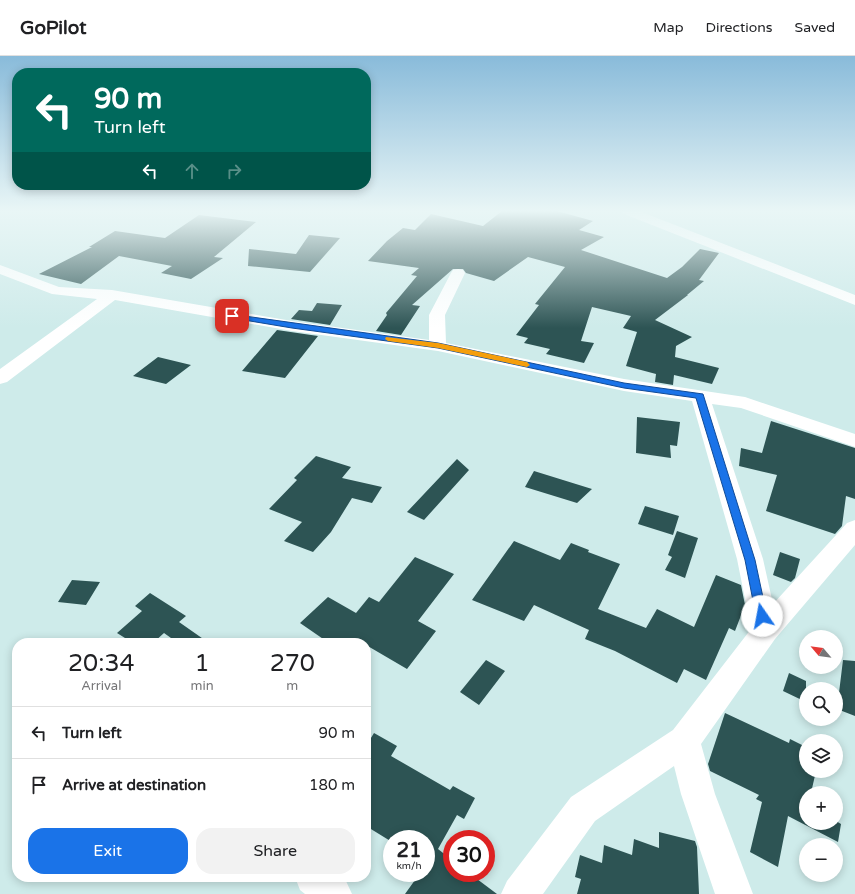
<!DOCTYPE html>
<html lang="en">
<head>
<meta charset="utf-8">
<style>
	:root { --surface:#fff; --page:#f2f2f2; --text:#202124; --muted:#757577; --line:#e0e0e0; --accent:#1a73e8 }
	body { margin:0; font-family:"Varela Round",sans-serif; background:var(--page); color:var(--text); height:100vh; display:flex; flex-direction:column; font-size:15px; white-space:nowrap }
	* { box-sizing:border-box; margin:0 }
	p { font-size:13px; color:var(--muted) }
	.icon { flex:none; width:22px; height:22px; fill:none; stroke:currentColor; stroke-width:2; stroke-linecap:round; stroke-linejoin:round }
	.map { position:relative; flex:1; overflow:hidden }
	.details { position:absolute; left:12px; top:582px; width:359px; height:244px; display:flex; flex-direction:column; background:var(--surface); border-radius:16px; box-shadow:0 2px 10px #0003 }
	.details>* { flex:none }
	.guide { position:absolute; left:12px; top:12px; width:359px; height:122px; border-radius:16px; box-shadow:0 2px 10px #0003; background:#00695c; color:#fff; overflow:hidden }
	.needle { width:26px; rotate:299deg }
	.tools { position:absolute; left:799px; top:574px; display:grid; gap:8px }
	.tools a { display:grid; place-items:center; width:44px; height:44px; border-radius:50%; background:var(--surface); box-shadow:0 2px 10px #0003; font-size:20px }
	.speed { position:absolute; left:383px; top:774px; display:flex; gap:8px; font-size:20px; font-weight:700; text-align:center }
	.speed>* { display:grid; place-content:center; width:52px; height:52px; border-radius:50%; background:var(--surface); box-shadow:0 2px 10px #0003; line-height:1 }
	.speed small { font-size:10px; font-weight:400 }
	.speed .limit { border:6px solid #d22; background:#fff; color:#111 }
	.pin { position:absolute; display:grid; place-items:center; width:34px; height:34px; color:#fff; margin:-17px; border-radius:8px; box-shadow:0 2px 6px #0006 }
	.me { position:absolute; width:44px; margin:-22px; rotate:348deg; stroke-linejoin:round; filter:drop-shadow(0 0 3px #0008) }
	.turn { display:flex; align-items:center; gap:14px; height:84px; padding:0 16px; font-size:18px }
	.turn .icon { width:52px; height:52px; stroke-width:2.5 }
	.turn b { display:block; font-size:28px; line-height:34px }
	.lanes { display:flex; align-items:center; height:38px; padding:0 16px; background:#0003; justify-content:center; gap:20px; direction:ltr }
	.lanes .off { opacity:.35 }
	.eta { display:flex; justify-content:space-evenly; align-items:center; height:68px; text-align:center }
	.eta b { font-size:24px; font-weight:600; line-height:28px }
	.button { display:flex; gap:8px; margin-top:auto; padding:8px 16px }
	.button a { flex:1; height:46px; border-radius:16px; background:var(--accent); color:#fff; font-size:16px; font-weight:600; line-height:46px; text-align:center }
	.button a+a { background:var(--page); color:var(--text) }
	ul { padding:0; list-style:none }
	li { display:flex; align-items:center; gap:12px; height:52px; padding:0 16px; border-top:1px solid var(--line) }
	li div { flex:1 }
	li b { display:block; font-size:15px }
	li em { font-style:normal }
	header { display:flex; align-items:center; gap:24px; box-sizing:border-box; height:56px; padding:0 20px; background:var(--surface); border-bottom:1px solid var(--line) }
	header strong { font-size:19px }
	nav { display:flex; gap:22px; margin-inline-start:auto; font-size:14px }
	.map>svg:first-child { display:block }
	.building { fill:#2d5454 }
	.lines { fill:none; stroke-linecap:round; stroke-linejoin:round }
	.street { fill:#fff; fill-rule:evenodd }
	.route { fill:#1a73e8; stroke:#114b97 }
	.slow { fill:#f59e0b }
</style>
</head>
<body>
<header>
<strong>GoPilot</strong>
<nav><a>Map</a><a>Directions</a><a>Saved</a></nav>
</header>
<div class="map">
<svg width="855" height="838" viewBox="0 0 855 838">
	<rect width="100%" height="100%" fill="#ceebea"/>
	<!-- building -->
	<path class="building" d="M502,155H557L593,165L579,174L604,181L581,194L667,222L682,211L700,193L719,197L699,224L704,225L687,239H688L655,264L692,281L676,290L675,301L719,312L712,328L674,319L673,329L655,326L656,318L626,310L637,276L623,272L631,260L592,251L581,285L594,287L584,307L546,298L550,293L524,287L528,282L516,279L539,249L535,248L565,211L528,201L494,225L466,217L463,213H453L412,249L420,250L401,279L376,275L387,259L386,257L417,220L411,219L419,212L368,205L387,185L403,172L415,174L431,158L483,170Z
		M199,159L256,166L214,201L223,202L191,223L161,217L172,210L119,200L81,228L39,218L92,191H89L115,175L165,182Z
		M309,179L340,182L310,216L248,210L249,193L296,198Z
		M317,247L342,249L330,269L291,263L299,254L312,255Z
		M277,274L318,280L285,322L242,315Z
		M158,301L191,309L166,328L133,320Z
		M637,361L680,366L677,390L670,389L671,402L636,397Z
		M771,365L855,392V443L846,440L842,470L835,478L766,455L777,419L739,410L741,392L762,397Z
		M316,400L351,411L342,422L382,431L372,447L352,442L331,476L313,496L284,485L302,466L269,453L297,424L294,422Z
		M457,403L469,414L424,464L407,456Z
		M534,415L592,433L577,447L525,431Z
		M645,450L679,460L673,479L638,468Z
		M677,475L698,482L685,522L665,514L672,501L668,499Z
		M514,485L560,504L571,487L589,494L588,496L620,508L598,553L646,572L657,553L694,571L716,519L741,529L745,549L735,575L729,572L706,624L684,613L677,627L615,595L585,583L589,574L534,549L524,565L472,544Z
		M780,496L800,503L795,522L791,526L773,519Z
		M415,501L454,518L418,565L436,575L407,613L366,589V587H329L300,567L328,541L356,557L369,541L379,546Z
		M72,524L100,526L86,549L58,546Z
		M150,537L186,560L179,566L209,587H178L164,577L153,587H133L117,577L142,555L135,550Z
		M486,604L505,615L479,649L460,636Z
		M843,604L855,605V660L837,653Z
		M789,617L806,625V646L783,635Z
		M725,657L789,687L790,683L806,691V715H816L811,737H806V767H836V765L841,768L838,786L788,760L778,811L750,796L762,746L756,743L759,739L710,715L708,708Z
		M374,677L397,690L391,700L450,734L453,730L475,742L464,763L457,759L438,793L452,804V817H469L497,838H405L420,817H426V783H392V786L366,770V690Z
		M659,776L695,785L697,791L699,838H577L581,823L575,821L580,799L602,807L604,789L632,799L634,783L659,792Z"/>
	<g class="lines">
		<!-- street -->
		<path class="street" d="M622,155H639L855,239V249L624,158Z
			M0,209L59,231L112,234L292,265L429,284V259L451,217L453,214L458,213L463,214L465,217L445,259L446,287L624,323L745,341L855,378V391L741,352L712,348L763,503L773,548L847,467L855,464V489L775,583L701,688L715,738L753,838H715L681,738L674,710L595,765L543,838H501L507,825L571,741L673,674L751,573L737,503L692,345L624,335L438,295L292,275L115,244L7,326L0,328V313L97,243L52,238L0,218Z
			M295,821H341L346,825L352,838H305L300,834Z"/>
	</g>
	<!-- sky -->
	<linearGradient id="sky" x2="0" y2="1"><stop stop-color="#89bbda"/><stop offset="0.57" stop-color="#e9f6f6"/><stop offset="1" stop-color="#e9f6f6" stop-opacity="0"/></linearGradient>
	<rect width="855" height="272" fill="url(#sky)"/>
	<!-- route -->
	<path class="route" d="M230,258L438,287L624,327L703,338L755,504L767,560L766,564L762,565L758,564L756,560L745,504L696,342L624,332L438,292L292,272L232,262L230,261Z"/>
	<!-- slow -->
	<path class="slow" d="M386,281L438,287L527,306L530,309L527,311L438,292L388,285L385,283Z"/>
</svg>
<div class="tools">
<a><svg class="needle" viewBox="-14 -14 28 28"><path d="M0-13l5 13h-10z" fill="#e53935"/><path d="M0 13l5-13h-10z" fill="#757577"/></svg></a>
<a><svg class="icon" aria-label="search" viewBox="0 0 24 24"><circle cx="10" cy="10" r="6"/><path d="M15 15l6 6"/></svg></a>
<a><svg class="icon" aria-label="layers" viewBox="0 0 24 24"><path d="M12 4l9 5-9 5-9-5zM3 14l9 5 9-5"/></svg></a>
<a>+</a>
<a>−</a>
</div>
<div class="speed"><div>21<small>km/h</small></div><div class="limit">30</div></div>
<div class="pin" style="left:232px;top:260px;background:#d93025"><svg class="icon" aria-label="arrive" viewBox="0 0 24 24"><path d="M6 21V4h12l-3 4 3 4H6"/></svg></div>
<svg class="me" style="left:762px;top:560px" viewBox="-20 -20 40 40"><circle r="19" fill="#fff"/><path d="M0-13L10 11 0 6-10 11z" fill="#1a73e8"/></svg>
<div class="guide">
<div class="turn"><svg class="icon" aria-label="left" viewBox="0 0 24 24"><path d="M17 20v-9H6M10 6l-5 5 5 5"/></svg><div><b>90 m</b>Turn left</div></div>
<div class="lanes"><svg class="icon" aria-label="left" viewBox="0 0 24 24"><path d="M17 20v-9H6M10 6l-5 5 5 5"/></svg><svg class="icon off" aria-label="ahead" viewBox="0 0 24 24"><path d="M12 20V5M6 11l6-6 6 6"/></svg><svg class="icon off" aria-label="right" viewBox="0 0 24 24"><path d="M7 20v-9h11M14 6l5 5-5 5"/></svg></div>
</div>
<section class="details">
<div class="eta">
<div><b>20:34</b><p>Arrival</p></div>
<div><b>1</b><p>min</p></div>
<div><b>270</b><p>m</p></div>
</div>
<ul>
<li><svg class="icon" aria-label="left" viewBox="0 0 24 24"><path d="M17 20v-9H6M10 6l-5 5 5 5"/></svg><div><b>Turn left</b></div><em>90 m</em></li>
<li><svg class="icon" aria-label="arrive" viewBox="0 0 24 24"><path d="M6 21V4h12l-3 4 3 4H6"/></svg><div><b>Arrive at destination</b></div><em>180 m</em></li>
</ul>
<div class="button"><a>Exit</a><a>Share</a></div>
</section>
</div>
</body>
</html>
